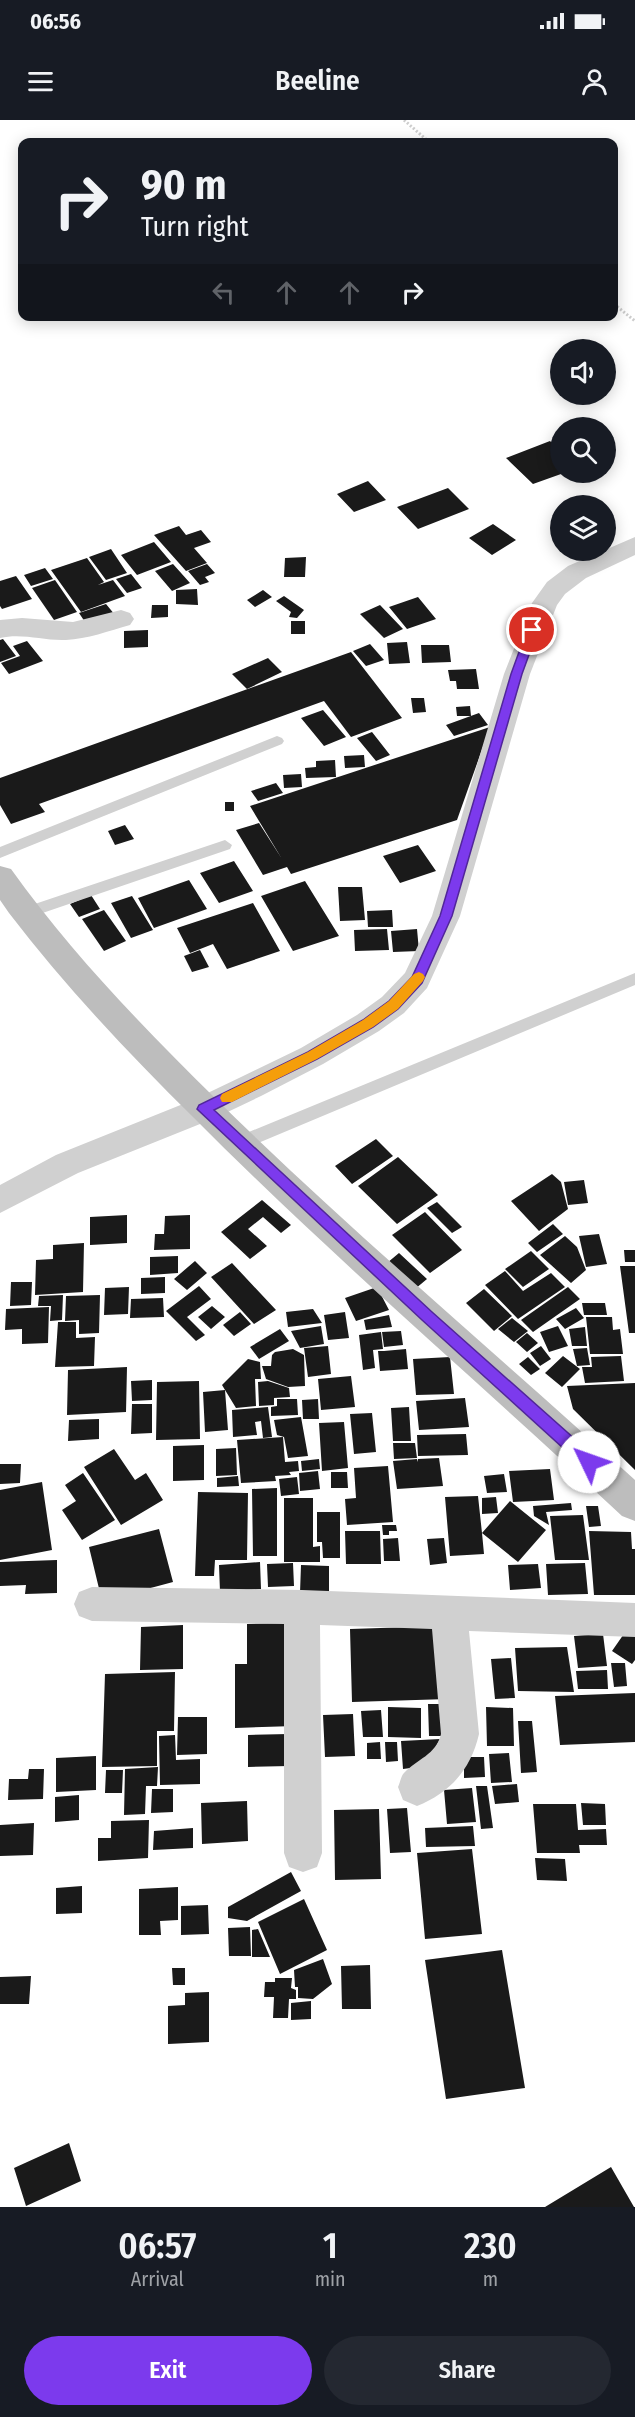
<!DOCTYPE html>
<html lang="en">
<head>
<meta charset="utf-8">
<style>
	:root { --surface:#171b24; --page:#242831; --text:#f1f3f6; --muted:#9ea1a6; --accent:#7c3aed }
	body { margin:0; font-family:"Fira Sans Condensed",sans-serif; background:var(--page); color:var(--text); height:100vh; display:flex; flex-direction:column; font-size:22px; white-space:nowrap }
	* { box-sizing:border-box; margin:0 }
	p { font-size:20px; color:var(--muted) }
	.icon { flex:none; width:33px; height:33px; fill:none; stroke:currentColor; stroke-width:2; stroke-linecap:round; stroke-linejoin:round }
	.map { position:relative; height:2087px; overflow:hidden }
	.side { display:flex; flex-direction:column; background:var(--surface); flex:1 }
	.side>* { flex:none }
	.guide { position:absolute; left:18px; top:18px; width:600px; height:183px; border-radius:12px; box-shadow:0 3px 15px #0003; background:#171b24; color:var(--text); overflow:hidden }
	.controls { position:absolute; left:550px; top:219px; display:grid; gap:12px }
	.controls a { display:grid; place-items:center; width:66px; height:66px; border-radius:50%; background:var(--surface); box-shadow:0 3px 15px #0003; font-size:30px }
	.pin { position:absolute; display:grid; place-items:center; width:51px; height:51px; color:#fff; margin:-26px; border:3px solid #fff; border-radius:50%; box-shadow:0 2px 6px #0007 }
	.me { position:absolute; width:66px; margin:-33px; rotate:312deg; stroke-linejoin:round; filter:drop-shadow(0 0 4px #0008) }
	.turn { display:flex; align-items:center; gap:21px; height:126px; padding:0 24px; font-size:27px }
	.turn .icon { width:78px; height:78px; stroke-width:2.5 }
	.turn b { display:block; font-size:42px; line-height:51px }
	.lanes { display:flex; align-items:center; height:57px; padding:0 24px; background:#0003; justify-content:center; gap:30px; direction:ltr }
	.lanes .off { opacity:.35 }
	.eta { display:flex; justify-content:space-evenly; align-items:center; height:102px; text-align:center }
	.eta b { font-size:36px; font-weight:600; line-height:42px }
	.primary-button { display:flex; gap:12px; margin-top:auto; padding:12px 24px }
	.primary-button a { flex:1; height:69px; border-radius:36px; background:var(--accent); color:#fff; font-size:24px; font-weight:600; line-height:69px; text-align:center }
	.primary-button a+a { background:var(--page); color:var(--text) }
	.status { display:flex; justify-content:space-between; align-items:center; height:42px; padding:0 30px; background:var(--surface); direction:ltr }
	.status svg { height:16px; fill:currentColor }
	header { display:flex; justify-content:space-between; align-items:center; height:78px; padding:0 24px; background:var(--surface); font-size:27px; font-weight:600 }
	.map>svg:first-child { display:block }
	.building { fill:#1a1a1a }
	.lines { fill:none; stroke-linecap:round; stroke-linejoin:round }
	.path { stroke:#cdcdcd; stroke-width:3; stroke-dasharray:2 2; stroke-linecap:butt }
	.lane { fill:#d0d0d0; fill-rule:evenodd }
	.street { fill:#d0d0d0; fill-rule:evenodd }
	.secondary { fill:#bdbdbd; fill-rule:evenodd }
	.route { fill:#7c3aed; stroke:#51269a; stroke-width:1.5 }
	.slow { fill:#f59e0b }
</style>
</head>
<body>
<div class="status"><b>06:56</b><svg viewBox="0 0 49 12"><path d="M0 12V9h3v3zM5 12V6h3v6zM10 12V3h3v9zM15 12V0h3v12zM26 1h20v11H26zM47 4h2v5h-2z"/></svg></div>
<header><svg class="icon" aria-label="menu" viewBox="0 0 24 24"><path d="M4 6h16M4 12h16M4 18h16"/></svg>Beeline<svg class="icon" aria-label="person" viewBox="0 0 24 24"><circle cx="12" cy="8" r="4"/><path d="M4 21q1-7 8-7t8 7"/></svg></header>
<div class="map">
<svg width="635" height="2087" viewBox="0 0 635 2087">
	<rect width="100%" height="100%" fill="#fff"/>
	<!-- building -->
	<path class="building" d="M550,321L561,332V354L533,364L506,338Z
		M368,361L386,380L354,392L337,374Z
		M448,368L469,389L418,409L397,387Z
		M493,404L516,420L492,435L469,418Z
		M179,406L186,415L201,410L211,422L194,428L207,443L186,451L154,415Z
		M154,422L171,442L137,455L121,435Z
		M111,429L127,453L106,460L89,437Z
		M306,437L305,457H284L285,438Z
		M87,438L104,462L98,465L113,460L125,476L81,492L51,450Z
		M173,444L190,463L172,471L155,451Z
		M207,444L215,453L205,457L209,462L200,465L188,451Z
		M45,448L53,459L31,466L24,455Z
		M131,454L142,468L127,473L116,459Z
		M16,456L32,479L2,489L0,486V461Z
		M55,460L77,492L54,500L32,468Z
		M197,469L198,485L176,484V470Z
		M263,470L272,477L255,487L247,480Z
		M284,476L304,490L297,498L289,497L291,492L276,481Z
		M418,477L436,499L407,509L389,487Z
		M106,484L115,495L87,505L79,493Z
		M152,485H168V497L151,498Z
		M380,485L403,509L384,518L360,494Z
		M291,501H305V514H291Z
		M148,510V527L124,528V511Z
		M3,519L16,536L0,542V520Z
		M27,521L43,541L9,554L1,543L20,536L13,526Z
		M407,522L410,543L389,544L387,523Z
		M370,524L384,540L366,546L353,531Z
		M421,525H449L451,542L422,543Z
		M351,532L402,598L351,617L324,581L39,684L45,692L11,704L0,685V658Z
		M268,538L282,552L247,569L232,554Z
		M476,549L479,569H457L456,561H450L448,550Z
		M411,578H424L426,592L413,593Z
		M470,586L471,596H457L456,587Z
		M323,590L346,617L324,626L301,598Z
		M479,593L488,605L454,616L446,605Z
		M490,607L457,700L291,754L287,747L263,755L236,710L259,703L282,739L250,686Z
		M372,612L390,635L376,641L357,618Z
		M364,635L365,647L345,648L344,636Z
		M335,640L336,657L306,658L305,648L316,647V641Z
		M301,654L302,667L284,668L283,655Z
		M276,663L283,673L258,681L251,671Z
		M225,682H234V691H225Z
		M125,705L134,719L115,725L108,711Z
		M418,725L436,751L400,763L383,736Z
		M234,741L253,771L219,783L200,753Z
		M189,760L207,789L154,808L138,778Z
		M305,761L339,816L293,831L261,776Z
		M338,767H362L365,800L340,801Z
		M91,775L100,789L79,797L70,784Z
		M132,776L153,810L131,818L111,783Z
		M253,783L280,831L227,849L213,824L190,833L177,808Z
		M104,790L126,821L104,831L82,799Z
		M392,790L393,807H368L367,791Z
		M387,809L389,830L355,831L354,810Z
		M417,809L419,831L393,832L391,811Z
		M200,830L209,847L192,852L184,836Z
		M376,1019L393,1036L352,1064L335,1046Z
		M398,1037L438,1075L397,1104L358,1066Z
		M552,1054L561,1062L568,1089L539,1111L511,1081Z
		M584,1060L588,1083L568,1085L564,1062Z
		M262,1080L291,1105L281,1113L263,1097L248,1109L267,1126L250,1139L221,1112Z
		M437,1082L462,1107L452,1113L427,1088Z
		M425,1092L462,1130L430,1153L392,1115Z
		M127,1095V1123L90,1125V1097Z
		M190,1095V1129L154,1130L155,1114H164L165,1096Z
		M553,1104L563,1114L537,1132L528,1123Z
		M599,1114L607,1144L586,1147L579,1116Z
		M565,1116L577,1127L586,1150L571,1163L540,1135Z
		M84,1123L83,1172L35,1175L36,1140L53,1139V1125Z
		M624,1130H635V1142H625Z
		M531,1131L549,1149L523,1167L505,1149Z
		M399,1133L427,1159L415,1169L387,1143Z
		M178,1136V1153L150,1155V1137Z
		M195,1141L207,1153L187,1170L174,1159Z
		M232,1143L276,1190L254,1204L211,1157Z
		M620,1146H635V1213H629Z
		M505,1151L523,1171L551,1153L565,1167L518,1199L485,1165Z
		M165,1157V1173L141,1174V1158Z
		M11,1162H32L31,1185L10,1186Z
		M199,1166L211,1179L187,1197L205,1215L196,1221L166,1191Z
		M129,1167L128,1194L104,1195L105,1168Z
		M377,1167L389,1190L356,1201L345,1178Z
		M568,1167L580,1179L533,1212L521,1200Z
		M484,1169L512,1196L494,1211L466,1183Z
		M63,1175L62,1200L50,1201L51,1186H38L39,1176Z
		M100,1175L99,1213L79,1214V1200L65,1201L66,1176Z
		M163,1178L164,1197L130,1198L131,1179Z
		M582,1183H605L607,1195H584Z
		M212,1186L225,1197L211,1209L198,1197Z
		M49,1187L48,1223L22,1224V1209L5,1210L6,1189Z
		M576,1188L584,1198L565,1209L556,1199Z
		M313,1189L322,1203L288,1207L286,1192Z
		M240,1192L251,1204L234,1216L223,1205Z
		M345,1192L349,1218L328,1220L324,1195Z
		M389,1195L392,1207L366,1210L364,1200Z
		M586,1197H612L613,1210L620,1209L623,1234H590Z
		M512,1198L528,1211L514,1222L498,1209Z
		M58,1202H76V1218L95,1217L94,1246L55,1247Z
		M321,1206L324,1224L300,1228L291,1211Z
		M558,1206L568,1226L549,1232L540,1212Z
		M585,1207L587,1226H572L569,1209Z
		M280,1209L289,1221L259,1239L250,1227Z
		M401,1211L403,1225L384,1227L382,1212Z
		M381,1212L383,1229L373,1230L375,1248L363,1250L359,1215Z
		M527,1213L538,1223L527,1232L516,1222Z
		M328,1226L331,1254L308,1257L304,1228Z
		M541,1226L551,1239L540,1246L530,1233Z
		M587,1228L590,1245L577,1246L573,1229Z
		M293,1229L304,1235L305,1266L288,1267L266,1259L262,1246H271L272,1235L275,1232Z
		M406,1229L408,1249L380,1251L378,1231H384V1233V1231Z
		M563,1236L580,1249L562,1267L545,1253Z
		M621,1236L624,1261L585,1263L582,1247H592L591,1237Z
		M450,1237L454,1274L416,1275L413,1239Z
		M528,1237L540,1249L531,1255L519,1244Z
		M248,1239L260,1242L261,1259H255L256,1286L236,1288L222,1265Z
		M127,1247L126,1292L67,1295L68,1250Z
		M351,1256L355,1287L321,1290L318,1259Z
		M152,1260V1280L132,1281L131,1261Z
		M199,1261L200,1319L156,1320L157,1262Z
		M268,1261L289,1268L290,1277L274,1278V1285L259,1286L258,1262Z
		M635,1263V1350L573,1289L567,1266Z
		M225,1270L228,1310L205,1312L203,1272Z
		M465,1278L469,1307L419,1310L416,1281Z
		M277,1279H297L298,1295L271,1296V1287L277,1286Z
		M318,1279L319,1299H303L302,1280Z
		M132,1284H152V1313L131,1314Z
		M268,1287L272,1317L263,1318L261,1301L255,1302L257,1315L233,1317L232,1290Z
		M409,1287L411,1321H393L391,1288Z
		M372,1293L376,1332L354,1334L350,1294Z
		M301,1297L308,1336L288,1338L284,1317L277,1315L274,1300Z
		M99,1299V1319L68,1321L69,1300Z
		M344,1302L348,1348L322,1351L319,1303Z
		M466,1314L468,1335L418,1336L417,1315Z
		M283,1317L285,1342L298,1341L299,1351L289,1352L291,1355L275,1356L276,1361L241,1363L237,1320Z
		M393,1323H415L417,1338L394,1339Z
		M204,1325V1360L173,1361V1326Z
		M236,1328L237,1355L216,1356V1329Z
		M114,1329L135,1360L146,1353L163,1380L121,1405L84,1347Z
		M439,1338L443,1366L397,1369L393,1341L417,1339L418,1342V1339Z
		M319,1339L320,1349L302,1351L301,1341Z
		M0,1344H21L20,1363L0,1364Z
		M388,1346L393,1402L347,1405L345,1379L356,1378L354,1348Z
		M550,1349L554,1380L513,1382L509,1351Z
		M318,1351L320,1369L300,1371L299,1353Z
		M331,1352H347L348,1368H331Z
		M83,1353L115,1400L82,1420L62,1390L76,1381L65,1365Z
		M504,1354L507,1372L487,1373L484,1356Z
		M238,1356L239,1366L217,1367V1358Z
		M297,1357L299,1374L281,1376L279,1359Z
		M42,1362L52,1430L0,1440V1370Z
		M277,1368V1436H253L252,1369Z
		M198,1372L248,1373L247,1440H215L214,1456H195Z
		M478,1376L482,1413L510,1381L546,1410L518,1442L482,1413L484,1434L450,1436L445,1377Z
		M496,1377L498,1393L482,1394V1378Z
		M284,1378H313V1427L320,1426V1442H284Z
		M571,1383L572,1390L546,1392L549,1405L534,1396L533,1386Z
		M586,1386H598L601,1406L589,1407Z
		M317,1392H340V1438H323L322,1422H317Z
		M583,1395L589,1440H555L550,1396Z
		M382,1405H396L397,1411H389V1415H383Z
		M159,1409L173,1462L102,1481L89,1427Z
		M345,1411H380L381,1444H346Z
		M589,1411L631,1412L632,1429H635V1475H594Z
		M398,1418L400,1441H384L383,1419Z
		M444,1418L447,1443L430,1445L427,1419Z
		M57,1440V1473L25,1474L26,1465L0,1466V1442Z
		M260,1442L261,1469L220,1472L219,1445Z
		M293,1443L294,1466L268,1467L267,1444Z
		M585,1443L588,1474L548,1475L546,1444Z
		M538,1444L541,1468L510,1470L508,1445Z
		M301,1445L329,1446V1474L300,1473Z
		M292,1503L295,1606L235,1608V1544H247V1504Z
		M183,1505V1549L140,1550L141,1507Z
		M442,1506L448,1579L352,1582L350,1509Z
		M628,1508L635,1513V1540L632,1544L612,1531Z
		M603,1514L607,1546L578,1548L574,1516Z
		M567,1527L574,1572L518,1571L515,1528Z
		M511,1538L515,1578L495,1579L491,1539Z
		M611,1543H625L627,1566L614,1567Z
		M607,1550L608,1569H578L576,1551Z
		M175,1552L174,1611H157V1646L102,1647L105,1554Z
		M635,1573V1622L560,1625L555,1576Z
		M428,1584H448L450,1616H429Z
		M388,1587L421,1588V1618L388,1617Z
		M486,1587L513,1588L514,1626H487Z
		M381,1590L383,1617H363L361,1591Z
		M353,1594L355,1636L325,1637L323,1595Z
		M178,1597H207V1634L177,1635Z
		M518,1601H532L537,1652L521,1653Z
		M289,1614V1646L248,1647V1615Z
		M175,1615L176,1640L200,1639V1664L160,1665L159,1616Z
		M440,1619L426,1646L403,1649L401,1621Z
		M380,1622L381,1639H367V1623Z
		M385,1622H397L398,1641L386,1642Z
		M509,1633L512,1662L491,1663L489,1634Z
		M96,1636V1670L56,1672V1638Z
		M464,1637H484L485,1657L464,1658Z
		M158,1647L157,1666H146L145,1694L124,1695L125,1649Z
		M29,1649H44L43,1679L8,1680L9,1659H28Z
		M106,1650H123L122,1673H105Z
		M517,1664L519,1682L495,1684L492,1666Z
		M476,1666H487L493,1708L481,1709Z
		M472,1668L476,1702L447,1704L444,1670Z
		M152,1669H173V1692L151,1693Z
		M79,1675V1700L55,1702V1677Z
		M247,1681L248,1721L202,1724L201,1683Z
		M581,1683L605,1684L606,1705H583Z
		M533,1684H576L578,1710L606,1709L607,1725H579L580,1733H537Z
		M407,1688L411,1732L390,1733L387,1689Z
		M379,1689L381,1759L335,1760L334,1690Z
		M149,1700L148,1738L98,1741V1718H111V1701Z
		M34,1703L33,1735L0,1736V1705Z
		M473,1706L475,1726L426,1727L425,1708Z
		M193,1708V1728L153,1730L154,1711Z
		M472,1729L482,1814L425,1819L417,1733Z
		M535,1738L565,1739L567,1761L537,1760Z
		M291,1752L301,1771L247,1801L228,1798V1787Z
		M82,1766V1793L56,1794V1768Z
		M178,1767V1800L160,1801L161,1815H139V1769Z
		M304,1779L327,1830L280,1854L258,1802Z
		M208,1785L209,1814L181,1815V1786Z
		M250,1807L251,1836H229L228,1808Z
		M258,1809L270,1837H252V1810Z
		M502,1830L525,1968L446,1979L425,1840Z
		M323,1839L332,1864L313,1879L298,1878V1867H295L294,1850Z
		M370,1845L371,1889H342L341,1846Z
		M172,1848H185V1865H173Z
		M31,1856L29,1884H0V1857Z
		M275,1858H292L291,1868L296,1870V1879H289L288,1898H273L274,1877H264L265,1862H275Z
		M209,1872V1922L168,1924V1886L185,1885V1873Z
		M311,1881V1899L291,1900V1883Z
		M69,2023L81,2061L26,2086L14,2048Z
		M611,2047L634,2087H545Z"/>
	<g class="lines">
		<!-- path -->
		<path class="path" d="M404,0L429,22
			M614,184L635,201"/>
		<!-- lane -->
		<path class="lane" d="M277,616L282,618L284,621L282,624L0,738V727Z
			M225,720L232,725L230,729L25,799L20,797L17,793L20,789Z
			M635,853V865L244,1029L238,1031L232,1029L230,1024L232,1019Z"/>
		<!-- street -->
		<path class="street" d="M635,417V435L586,458L565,474L557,485L530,554L460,796L427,868L404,893L379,911L323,944L261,976L215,998L78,1053L0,1093V1065L56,1035L193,980L239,958L301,928L357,895L382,877L405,853L432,796L504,554L532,483L547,462L568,446Z
			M121,490L130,493L134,499L130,505C109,511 87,519 66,520C43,521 23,513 0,518V500L22,498L73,502Z
			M92,1467L302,1470L635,1483V1517L469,1511L479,1614C471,1649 450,1673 417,1686L403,1680L398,1667C400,1663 401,1656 404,1653C417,1639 436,1635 441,1614L432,1509L320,1505L322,1733L317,1747L303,1752L289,1747L284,1733V1504L92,1501L79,1496L74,1484L79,1472Z"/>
		<!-- secondary -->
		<path class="secondary" d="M0,746L11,749C71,833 142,906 216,979C350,1111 496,1233 635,1360V1401L622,1396C480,1263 331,1136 194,998C128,933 65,866 9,793L0,780Z"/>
	</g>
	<!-- route -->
	<path class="route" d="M532,507L538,510L522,554L452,796L422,863L398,889L373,907L317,939L214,990L432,1192L595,1337L597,1342L595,1347L589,1349L584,1347L422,1200L197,989L199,985L308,932L363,900L389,881L412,857L440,796L511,554L527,510Z"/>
	<!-- slow -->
	<path class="slow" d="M419,852L423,854L425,857L423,861L398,889L373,907L317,939L232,982H222L220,978L222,974L308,932L363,900L389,881L414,854Z"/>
</svg>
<div class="controls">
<a><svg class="icon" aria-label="sound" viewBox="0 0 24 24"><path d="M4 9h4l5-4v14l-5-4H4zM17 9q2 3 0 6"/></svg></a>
<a><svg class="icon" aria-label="search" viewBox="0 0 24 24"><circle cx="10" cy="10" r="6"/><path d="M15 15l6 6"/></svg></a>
<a><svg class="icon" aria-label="layers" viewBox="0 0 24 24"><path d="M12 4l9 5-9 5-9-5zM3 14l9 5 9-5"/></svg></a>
</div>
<div class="pin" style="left:532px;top:510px;background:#d93025"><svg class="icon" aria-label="arrive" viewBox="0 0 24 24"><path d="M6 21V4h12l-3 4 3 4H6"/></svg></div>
<svg class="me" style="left:589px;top:1342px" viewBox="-20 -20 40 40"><circle r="19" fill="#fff"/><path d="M0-13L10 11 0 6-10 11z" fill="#7c3aed"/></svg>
<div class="guide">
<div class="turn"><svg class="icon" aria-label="right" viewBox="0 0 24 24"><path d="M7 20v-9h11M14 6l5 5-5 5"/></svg><div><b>90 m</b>Turn right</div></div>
<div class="lanes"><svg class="icon off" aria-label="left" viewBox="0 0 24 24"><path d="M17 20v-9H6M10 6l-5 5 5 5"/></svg><svg class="icon off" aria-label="ahead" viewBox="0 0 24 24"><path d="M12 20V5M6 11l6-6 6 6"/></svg><svg class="icon off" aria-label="ahead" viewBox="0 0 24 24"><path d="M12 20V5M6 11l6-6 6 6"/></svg><svg class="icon" aria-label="right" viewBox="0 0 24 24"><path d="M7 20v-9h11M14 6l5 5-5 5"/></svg></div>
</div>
</div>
<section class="side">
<div class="eta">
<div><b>06:57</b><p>Arrival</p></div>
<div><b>1</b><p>min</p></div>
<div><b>230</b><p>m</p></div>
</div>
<div class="primary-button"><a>Exit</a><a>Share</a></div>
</section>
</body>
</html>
